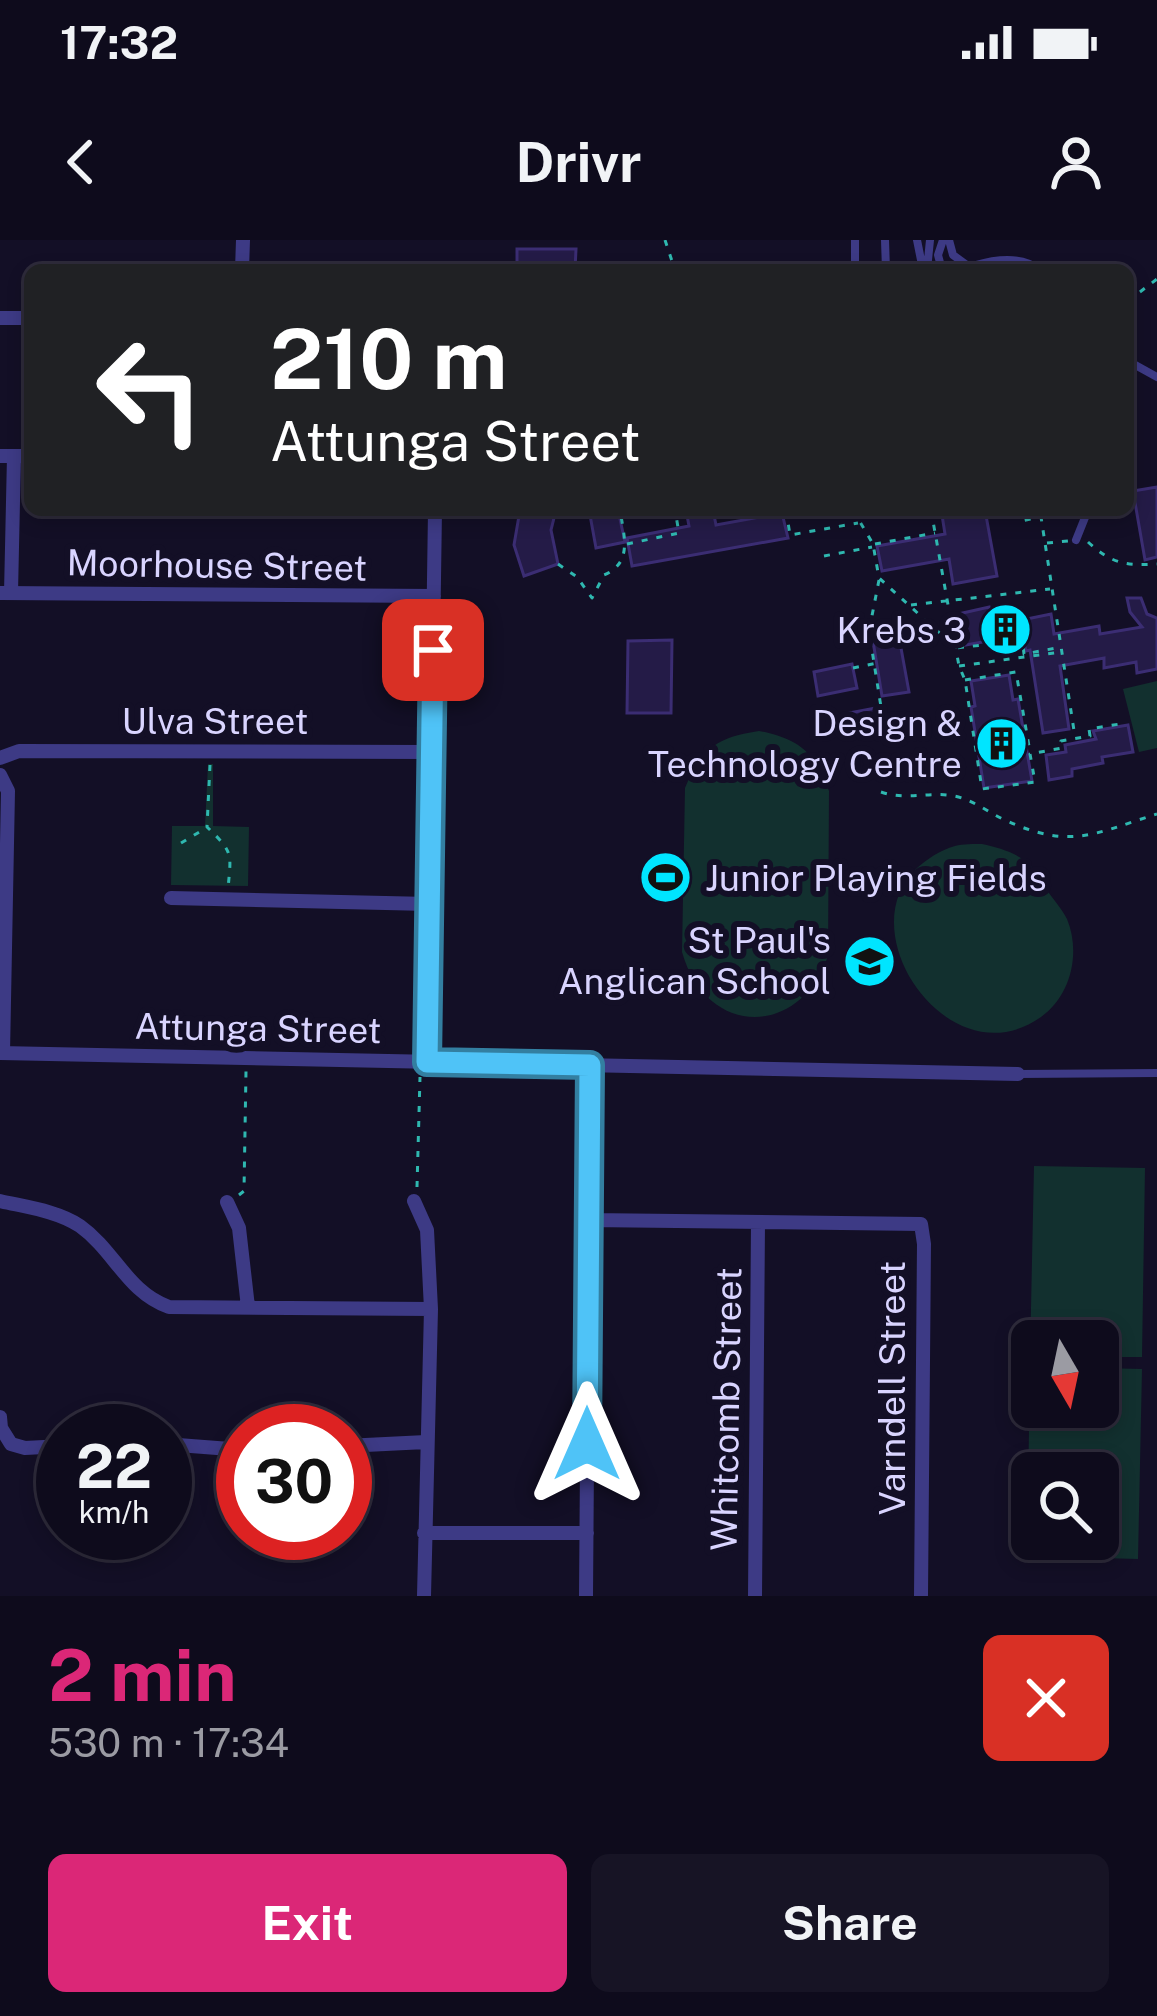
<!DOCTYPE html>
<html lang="en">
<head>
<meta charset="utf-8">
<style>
	:root { --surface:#0e0b1c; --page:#171425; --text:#f1f3f6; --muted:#9b9ba3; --line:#2e2b3b; --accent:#db2777 }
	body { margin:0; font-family:"Public Sans",sans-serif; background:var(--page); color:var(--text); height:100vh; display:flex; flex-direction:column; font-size:45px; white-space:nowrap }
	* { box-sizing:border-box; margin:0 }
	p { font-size:39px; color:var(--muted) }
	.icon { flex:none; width:66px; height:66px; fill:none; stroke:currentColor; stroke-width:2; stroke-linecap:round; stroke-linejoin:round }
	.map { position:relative; height:1356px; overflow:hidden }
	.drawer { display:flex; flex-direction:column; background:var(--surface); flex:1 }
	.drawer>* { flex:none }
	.guide { position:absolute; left:24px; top:24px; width:1110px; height:252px; border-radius:18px; box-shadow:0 6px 18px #0003,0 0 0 3px var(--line); background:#202124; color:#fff; overflow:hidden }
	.needle { width:78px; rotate:171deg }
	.fabs { position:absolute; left:1011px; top:1080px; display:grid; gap:24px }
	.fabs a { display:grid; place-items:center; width:108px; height:108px; border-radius:18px; background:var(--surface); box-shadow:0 6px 18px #0003,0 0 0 3px var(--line); font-size:60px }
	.speed { position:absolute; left:36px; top:1164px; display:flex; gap:24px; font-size:60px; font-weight:700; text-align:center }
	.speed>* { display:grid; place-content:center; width:156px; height:156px; border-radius:50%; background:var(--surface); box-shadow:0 6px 18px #0003,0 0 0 3px var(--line); line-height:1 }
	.speed small { font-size:30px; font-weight:400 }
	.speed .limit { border:18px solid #d22; background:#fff; color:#111 }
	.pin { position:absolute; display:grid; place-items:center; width:102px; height:102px; color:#fff; margin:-51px; border-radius:24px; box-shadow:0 6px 18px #0006 }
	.me { position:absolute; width:132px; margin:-66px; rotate:0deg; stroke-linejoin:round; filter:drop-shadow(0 0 9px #0008) }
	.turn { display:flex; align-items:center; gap:42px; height:252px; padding:0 48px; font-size:54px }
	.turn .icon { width:156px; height:156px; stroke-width:2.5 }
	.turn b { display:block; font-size:84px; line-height:102px }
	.round { display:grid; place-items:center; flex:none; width:126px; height:126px; border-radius:18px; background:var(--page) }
	.summary { display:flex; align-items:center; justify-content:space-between; height:204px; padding:0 48px }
	h1 { font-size:72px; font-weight:700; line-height:90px; color:var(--accent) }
	.button { display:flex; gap:24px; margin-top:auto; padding:24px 48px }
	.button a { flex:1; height:138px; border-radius:18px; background:var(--accent); color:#fff; font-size:48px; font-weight:700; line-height:138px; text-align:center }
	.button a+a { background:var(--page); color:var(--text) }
	.status { display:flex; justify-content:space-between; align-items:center; height:84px; padding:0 60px; background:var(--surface); direction:ltr }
	.status svg { height:33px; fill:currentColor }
	header { display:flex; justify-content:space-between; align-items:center; height:156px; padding:0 48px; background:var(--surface); font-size:54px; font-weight:700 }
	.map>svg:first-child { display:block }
	.green { fill:#12302f; fill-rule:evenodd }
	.building { fill:#241b47; stroke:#3b2d73; stroke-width:3 }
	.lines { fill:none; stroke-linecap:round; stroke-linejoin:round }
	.path { stroke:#2fb8b0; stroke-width:3; stroke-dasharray:6 9; stroke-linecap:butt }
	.service { stroke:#3d3a85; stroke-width:8 }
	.minor { stroke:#3d3a85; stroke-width:14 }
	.route-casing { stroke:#337fa1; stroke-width:30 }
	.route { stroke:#4fc3f7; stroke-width:21 }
	.labels { text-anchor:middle; stroke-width:12; stroke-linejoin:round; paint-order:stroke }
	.street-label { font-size:36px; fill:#d9d4ff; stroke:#130f26 }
	.poi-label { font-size:36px; fill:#d9d4ff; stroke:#130f26; text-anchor:end }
</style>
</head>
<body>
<div class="status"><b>17:32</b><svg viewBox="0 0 49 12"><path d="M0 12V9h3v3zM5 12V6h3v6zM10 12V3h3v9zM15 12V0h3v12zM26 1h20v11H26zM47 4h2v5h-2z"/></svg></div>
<header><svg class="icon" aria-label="back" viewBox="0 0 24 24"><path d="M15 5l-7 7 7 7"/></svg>Drivr<svg class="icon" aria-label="person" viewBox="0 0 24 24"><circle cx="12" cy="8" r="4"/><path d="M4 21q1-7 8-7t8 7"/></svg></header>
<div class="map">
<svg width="1157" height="1356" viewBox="0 0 1157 1356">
	<rect width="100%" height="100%" fill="#130f26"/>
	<!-- green -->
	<path class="green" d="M1157,441V508L1139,512L1123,449Z
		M759,491C799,499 815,512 829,551L828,716C799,799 706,797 682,712L685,548C701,509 717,497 759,491Z
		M208,524H213V586L249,587L248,646L171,645L172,586H205Z
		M982,604C1000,608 1018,613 1031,626C1037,632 1042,642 1046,649C1053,659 1062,669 1067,679C1081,713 1071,756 1041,777C951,841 848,694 916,629C927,619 940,610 955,606C963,604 974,604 982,604Z
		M1034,926L1145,928L1142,1117H1098V1101H1032L1030,1115Z
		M1030,1127L1032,1167H1098V1128L1142,1129L1138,1319L1027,1316ZM1098,1233V1299H1032V1233Z"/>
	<!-- building -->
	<path class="building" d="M517,9H576L575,30H517Z
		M1157,247V317L1145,320L1133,251Z
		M520,270H556L551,290L558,324L524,336L514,305Z
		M618,270L625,302L596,308L590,275Z
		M686,270H713L716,285L782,273L788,298L632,326L627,298L689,286Z
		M969,270H985L997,336L953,344L949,319L882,331L877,306L945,294L942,275Z
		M1127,358H1141L1147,374L1157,378V429L1137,433L1136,422L1104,428V418L1060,426L1069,489L1043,493L1030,410L1026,411L1024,403L995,409L994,400L960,406L954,375L989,367L990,375L1020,370L1022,380L1051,374L1054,394L1099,386L1100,394L1142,387L1130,372Z
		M897,386L909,452L882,456L871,389Z
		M672,400L671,473H627L628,401Z
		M852,424L857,448L818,456L814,432Z
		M1009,435L1013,460L1018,459L1032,541L984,548L971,467L975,466L971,441Z
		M881,467L885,492L848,498L844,474Z
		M1128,485L1133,512L1102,517L1103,523L1072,529V536L1049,540L1046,515L1066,512L1065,505L1096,499L1093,491Z"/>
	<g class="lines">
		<!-- path -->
		<path class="path" d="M665,0L675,30
			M1128,61L1157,39
			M786,270L790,295L858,283
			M853,270L873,304L879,338L956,408L992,404L993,412L1023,406L1024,414L1062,407
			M931,270L959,426L965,440L982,549L1035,542L1030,514L1062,508L1061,501L1090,496L1089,489L1126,483
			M1019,270L1021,281L1041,277L1075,497
			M931,272L946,270
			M1088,302C1112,324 1126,326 1157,324
			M1047,303L1068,301
			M627,304L679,293L675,270
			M875,304L935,293
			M824,316L872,307
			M558,324L577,337L592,358L604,335C633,323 624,296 620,270
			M879,340L869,391L881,467L895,486L904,507
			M911,365L1050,349
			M959,426L1061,412
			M853,428L877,423
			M965,440L1016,432L1030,512
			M210,525L207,587C234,613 231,613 228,649
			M881,552C908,561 928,551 954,556C974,560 987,572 1005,580C1070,610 1093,594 1157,574
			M181,603L206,588
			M417,947L420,837
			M239,955L244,951L246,831"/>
		<!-- service -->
		<path class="service" d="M855,0V30
			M885,0L886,30
			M917,0L923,30
			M949,0L953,15L968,26
			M927,30L930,0
			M942,30L938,15L943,0
			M959,30C984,22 1017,12 1040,30
			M1128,121L1157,137
			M1076,300L1088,270
			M1018,834L1157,833"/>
		<!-- minor -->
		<path class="minor" d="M242,30L243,0
			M0,78H30
			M0,216H30
			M0,353L434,356
			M11,353L14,216
			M0,518L19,511L430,512
			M0,535L8,551L3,813
			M171,658L429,664
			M0,813L1018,834
			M427,822L435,270
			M0,961C26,967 58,971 80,986C115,1011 127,1052 169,1067L431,1069
			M414,961L427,990L431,1069L424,1356
			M227,962L239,988L248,1067
			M589,980L921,984L924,1004L921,1356
			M0,1177L1,1188L11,1204L25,1208L63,1206
			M165,1204L243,1210
			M345,1206L426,1202
			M424,1293H587
			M586,1356L590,825
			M755,1356L758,983"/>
	</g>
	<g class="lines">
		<defs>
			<path id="route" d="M433,410L427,822L590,825L587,1204"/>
		</defs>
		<!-- route casing -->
		<use href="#route" class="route-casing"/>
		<!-- route -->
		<use href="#route" class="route"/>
	</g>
	<!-- icons -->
	<defs>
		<symbol id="building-disc" viewBox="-11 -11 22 22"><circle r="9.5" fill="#00e5ff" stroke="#130f26"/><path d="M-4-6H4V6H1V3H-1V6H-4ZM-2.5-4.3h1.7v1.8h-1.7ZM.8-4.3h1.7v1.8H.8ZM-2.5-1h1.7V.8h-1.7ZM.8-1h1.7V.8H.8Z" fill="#111"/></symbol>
		<symbol id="stadium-disc" viewBox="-11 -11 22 22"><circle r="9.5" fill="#00e5ff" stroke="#130f26"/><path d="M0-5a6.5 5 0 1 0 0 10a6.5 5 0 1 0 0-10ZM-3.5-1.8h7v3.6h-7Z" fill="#111"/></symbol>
		<symbol id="school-disc" viewBox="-11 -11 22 22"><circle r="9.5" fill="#00e5ff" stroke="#130f26"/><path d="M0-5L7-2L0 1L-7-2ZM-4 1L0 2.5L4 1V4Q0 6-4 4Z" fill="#111"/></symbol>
	</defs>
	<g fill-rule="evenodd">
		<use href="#building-disc" x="976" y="360" width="59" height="59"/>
		<use href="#building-disc" x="972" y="474" width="59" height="59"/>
		<use href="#stadium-disc" x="636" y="608" width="59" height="59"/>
		<use href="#school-disc" x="840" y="692" width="59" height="59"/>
	</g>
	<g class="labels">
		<!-- street labels -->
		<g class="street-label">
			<text transform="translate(217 325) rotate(1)" y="13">Moorhouse Street</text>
			<text x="215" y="494">Ulva Street</text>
			<text transform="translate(258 788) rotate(1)" y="13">Attunga Street</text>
			<text transform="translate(892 1148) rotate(-90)" y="13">Varndell Street</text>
			<text transform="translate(726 1169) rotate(-89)" y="13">Whitcomb Street</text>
		</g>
		<!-- poi labels -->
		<g class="poi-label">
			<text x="966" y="403">Krebs 3</text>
			<text x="962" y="496">Design &amp;<tspan x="962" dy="41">Technology Centre</tspan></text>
			<text x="705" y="651" text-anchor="start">Junior Playing Fields</text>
			<text x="831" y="713">St Paul's<tspan x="831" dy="41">Anglican School</tspan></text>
		</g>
	</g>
</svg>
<div class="fabs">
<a><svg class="needle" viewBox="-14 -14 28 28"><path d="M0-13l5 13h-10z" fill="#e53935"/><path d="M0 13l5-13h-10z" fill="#9b9ba3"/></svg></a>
<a><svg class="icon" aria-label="search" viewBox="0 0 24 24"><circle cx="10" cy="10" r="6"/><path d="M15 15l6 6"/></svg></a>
</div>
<div class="speed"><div>22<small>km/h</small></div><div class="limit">30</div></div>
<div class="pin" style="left:433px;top:410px;background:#d93025"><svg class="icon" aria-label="arrive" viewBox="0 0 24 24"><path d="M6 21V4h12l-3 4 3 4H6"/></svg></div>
<svg class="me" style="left:587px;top:1204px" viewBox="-20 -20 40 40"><path d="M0-17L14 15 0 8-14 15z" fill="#4fc3f7" stroke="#fff" stroke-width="4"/></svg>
<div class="guide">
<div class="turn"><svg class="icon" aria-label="left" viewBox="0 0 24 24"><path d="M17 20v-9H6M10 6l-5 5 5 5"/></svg><div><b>210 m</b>Attunga Street</div></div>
</div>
</div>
<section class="drawer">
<div class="summary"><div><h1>2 min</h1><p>530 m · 17:34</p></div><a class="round" style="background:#d93025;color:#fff"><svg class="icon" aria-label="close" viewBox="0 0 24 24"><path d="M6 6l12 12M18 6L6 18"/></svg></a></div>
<div class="button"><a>Exit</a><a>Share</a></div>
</section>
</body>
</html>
